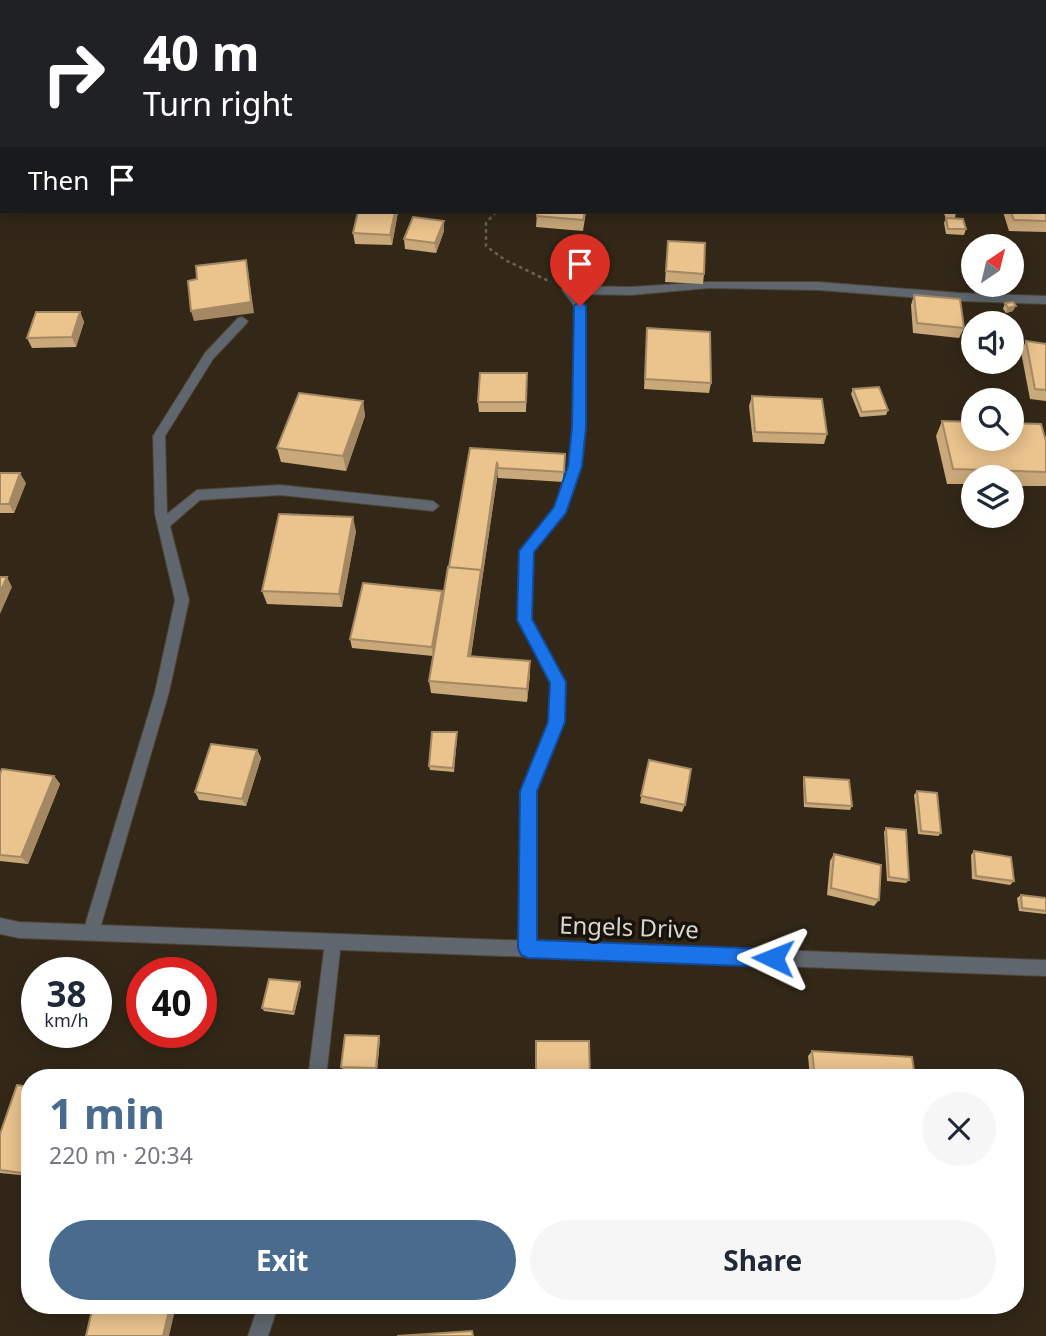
<!DOCTYPE html>
<html lang="en">
<head>
<meta charset="utf-8">
<style>
	:root { --surface:#fff; --page:#f6f6f7; --text:#1f2937; --muted:#747a83; --accent:#496c8e }
	body { margin:0; font-family:"Noto Sans",sans-serif; background:var(--page); color:var(--text); height:100vh; display:flex; flex-direction:column; font-size:26px; white-space:nowrap }
	* { box-sizing:border-box; margin:0 }
	p { font-size:23px; color:var(--muted) }
	.icon { flex:none; width:38px; height:38px; fill:none; stroke:currentColor; stroke-width:2; stroke-linecap:round; stroke-linejoin:round }
	.map { position:relative; flex:1; overflow:hidden }
	.side { position:absolute; left:21px; top:1069px; width:1003px; height:245px; display:flex; flex-direction:column; background:var(--surface); border-radius:28px; box-shadow:0 4px 18px #0003 }
	.side>* { flex:none }
	.hud { position:absolute; left:0px; top:0px; width:1046px; height:214px; box-shadow:0 4px 18px #0003; background:#202124; color:#fff; overflow:hidden }
	.needle { width:46px; rotate:35deg }
	.controls { position:absolute; left:961px; top:234px; display:grid; gap:14px }
	.controls a { display:grid; place-items:center; width:63px; height:63px; border-radius:50%; background:var(--surface); box-shadow:0 4px 18px #0003; font-size:35px }
	.speed { position:absolute; left:21px; top:957px; display:flex; gap:14px; font-size:35px; font-weight:700; text-align:center }
	.speed>* { display:grid; place-content:center; width:91px; height:91px; border-radius:50%; background:var(--surface); box-shadow:0 4px 18px #0003; line-height:1 }
	.speed small { font-size:18px; font-weight:400 }
	.speed .limit { border:10px solid #d22; background:#fff; color:#111 }
	.pin { position:absolute; display:grid; place-items:center; width:60px; height:60px; color:#fff; margin:-72px -30px; border-radius:50% 50% 50% 0; rotate:-45deg; box-shadow:0 0 7px #0007 }
	.pin .icon { rotate:45deg }
	.me { position:absolute; width:77px; margin:-38px; rotate:272deg; stroke-linejoin:round; filter:drop-shadow(0 0 5px #0008) }
	.turn { display:flex; align-items:center; gap:24px; height:147px; padding:0 28px; font-size:32px }
	.turn .icon { width:91px; height:91px; stroke-width:2.5 }
	.turn b { display:block; font-size:49px; line-height:60px }
	.then { display:flex; align-items:center; height:66px; padding:0 28px; background:#0003; gap:14px; font-size:26px }
	.round { display:grid; place-items:center; flex:none; width:74px; height:74px; border-radius:37px; background:var(--page) }
	.head { display:flex; align-items:center; justify-content:space-between; height:119px; padding:0 28px }
	h1 { font-size:42px; font-weight:700; line-height:52px; color:var(--accent) }
	.primary-button { display:flex; gap:14px; margin-top:auto; padding:14px 28px }
	.primary-button a { flex:1; height:80px; border-radius:42px; background:var(--accent); color:#fff; font-size:28px; font-weight:700; line-height:80px; text-align:center }
	.primary-button a+a { background:var(--page); color:var(--text) }
	.map>svg:first-child { display:block }
	.lines { fill:none; stroke-linecap:round; stroke-linejoin:round }
	.minor-casing { stroke:#4e4435; stroke-width:2 }
	.tertiary-casing { stroke:#4e4435; stroke-width:2 }
	.path { stroke:#6c6355; stroke-width:2.5; stroke-dasharray:3.5 3.5; stroke-linecap:butt }
	.minor { fill:#5f666d; fill-rule:evenodd }
	.tertiary { fill:#5f666d; fill-rule:evenodd }
	.wall { fill:#c9a879 }
	.shaded-wall { fill:#a48863 }
	.building { fill:#eac38d; stroke:#a48863; stroke-width:2 }
	.route { fill:#1a73e8; stroke:#114b97; stroke-width:2 }
	.labels { text-anchor:middle; stroke-width:7; stroke-linejoin:round; paint-order:stroke }
	.street-label { font-size:24px; fill:#dcd5cb; stroke:#17120b }
</style>
</head>
<body>
<div class="map">
<svg width="1046" height="1336" viewBox="0 0 1046 1336">
	<rect width="100%" height="100%" fill="#332818"/>
	<g class="lines">
		<defs>
			<path id="minor" d="M709,282H818L960,293L1046,296V304L960,301L818,290L709,288L631,295L576,294L585,306V427L581,466L565,512L532,552V620L565,683L563,721L537,791L536,948L534,954L528,956L522,954L520,948L521,791L549,721L551,683L518,620L519,551L555,507L569,466L573,427L575,307L562,290L567,286L631,287Z
				M242,317L248,321L246,324L213,359L165,436L167,514L197,490L280,485L433,501L439,506L433,511L280,495L200,500L170,526L189,600L169,692L99,932L97,938L91,940L85,938L83,932L155,692L175,600L155,514L153,436L205,353L238,318Z
				M333,934L339,936L341,942L326,1078H308L325,942L327,936Z
				M258,1306H278L268,1336H248Z"/>
			<path id="tertiary" d="M0,918L19,922L1046,960V976L19,938L0,934Z"/>
		</defs>
		<!-- minor casing -->
		<use href="#minor" class="minor-casing"/>
		<!-- tertiary casing -->
		<use href="#tertiary" class="tertiary-casing"/>
		<!-- path -->
		<path class="path" d="M0,194L2,191
			M496,212L486,223V246L505,260L551,282"/>
		<!-- minor -->
		<use href="#minor" class="minor"/>
		<!-- tertiary -->
		<use href="#tertiary" class="tertiary"/>
	</g>
	<!-- wall -->
	<path class="wall" d="M0,0H15V2H2V6H0Z
		M374,0H411L410,2H374Z
		M669,0H724L723,2H669Z
		M854,0H866L865,2H855Z
		M971,0H1006V2H972Z
		M0,127L2,128V160H0Z
		M1045,137H1046V178L1045,175Z
		M1046,208V232L1009,231L1003,212H1045Z
		M398,212L392,245L355,244L353,233Z
		M537,212H586L583,231L536,227Z
		M945,212H956L955,218L966,229L964,235L946,234L944,223L946,218L944,214Z
		M444,221V231L436,253L405,249L404,239Z
		M668,241L704,274L703,284L665,282Z
		M914,295L964,328L959,338L913,333L911,305Z
		M1005,303L1013,311L1006,313L1003,309Z
		M80,312L84,322L76,347L32,348L27,338Z
		M647,328L711,383L709,393L644,389Z
		M1026,341L1046,344V401L1030,399L1021,352Z
		M527,373L526,412H479L478,402Z
		M853,389L888,410L886,415L860,417L851,394Z
		M752,396L827,434L824,444L753,442L749,406Z
		M363,401L365,416L346,471L281,462L277,448Z
		M942,421L1046,441V486H1012V478H973V484H947L936,436Z
		M470,448L565,454L563,482L498,478V472L471,656L530,674L527,702L431,693L429,681L437,634L433,656L352,648L350,639L443,597Z
		M0,473L26,483L14,513H0Z
		M356,531L342,607L267,604L262,591Z
		M457,737L454,772L430,770L429,766Z
		M257,750L261,758L246,806L199,800L195,792Z
		M649,760L685,805L682,812L640,803Z
		M0,774L54,776L60,784L28,864L0,861Z
		M804,777L852,806L850,810L804,807L803,781Z
		M917,791L941,833L938,836L918,834L914,795Z
		M886,828L909,880L906,883L887,881L884,832Z
		M974,851L1014,881L1010,885L972,879L971,855Z
		M834,854L879,900L874,906L827,895L830,861Z
		M1021,895L1046,898V913L1045,914L1019,911L1017,898Z
		M301,985L294,1015L264,1011L262,1008Z
		M379,1036L380,1039L377,1070L343,1069L341,1067Z
		M812,1051L915,1078H810L808,1056Z
		M30,1087V1176L0,1173V1134Z"/>
	<!-- shaded-wall -->
	<path class="shaded-wall" d="M0,110H2V121H0Z
		M395,212H398L392,245L390,235Z
		M444,221V231L436,253L435,243Z
		M246,260L248,270L254,313L194,321L191,311Z
		M1016,306L1013,311L1006,313L1008,308Z
		M80,312L84,322L76,347L72,337Z
		M363,401L365,416L346,471L343,456Z
		M497,462L498,472L469,668L468,656Z
		M20,473L26,483L14,513L9,504Z
		M353,517L356,531L342,607L339,594Z
		M7,577L12,587L0,614V592Z
		M442,591L443,600L433,656L432,647Z
		M530,661V674L527,702V689Z
		M257,750L261,758L246,806L242,799Z
		M54,776L60,784L28,864L21,857Z
		M300,982L301,985L294,1015L293,1012Z
		M379,1036L380,1039L377,1070L376,1068Z
		M170,1306H176L169,1336H163Z"/>
	<!-- building -->
	<path class="building" d="M141,0H173L172,2H140Z
		M0,87H2V110H0Z
		M0,127L2,128V151L0,150Z
		M1045,205L1046,208V221L1014,220L1011,212H1045Z
		M358,212H395L390,235L353,233Z
		M537,212H585L583,220L537,216Z
		M413,217L444,221L435,243L404,239Z
		M946,218L963,219L966,229H948Z
		M668,241L705,243L704,274L666,271Z
		M246,260L251,302L191,311L188,281L197,279L196,266Z
		M914,295L960,299L964,328L917,323Z
		M1013,302L1016,306L1008,308L1005,303Z
		M36,312H80L72,337L27,338Z
		M647,328L710,332L711,383L645,379Z
		M1026,341L1046,344V390L1035,389Z
		M480,373H527L526,402H478Z
		M879,387L888,410L862,412L853,389Z
		M299,393L363,401L343,456L277,448Z
		M752,396L822,399L827,434L755,432Z
		M942,421L973,422V439H1012V423L1041,424L1046,441V472L953,469Z
		M470,448L565,454L564,472L498,468L497,462L481,574V570L449,567Z
		M0,473H20L9,504H0Z
		M279,514L353,517L339,594L262,591Z
		M448,567L481,570L468,656L530,661L527,689L429,681Z
		M0,577H7L0,592Z
		M363,583L442,591L432,647L350,639Z
		M432,732H457L453,768L429,766Z
		M211,744L257,750L242,799L195,792Z
		M649,760L691,769L685,805L641,796Z
		M2,769L54,776L21,857L0,855V774Z
		M804,777L849,780L852,806L806,803Z
		M917,791L937,793L941,833L921,831Z
		M886,828L906,830L909,880L889,877Z
		M974,851L1011,857L1014,881L976,876Z
		M834,854L881,865L879,900L831,888Z
		M1021,895L1046,898V911L1022,908Z
		M269,979L300,982L293,1012L262,1008Z
		M345,1035L379,1036L376,1068L341,1067Z
		M536,1041H589L590,1078H536Z
		M812,1051L912,1057L915,1078H815Z
		M17,1085L30,1087V1174L0,1170V1134Z
		M93,1306H170L163,1336H86Z
		M472,1331L473,1336H397Z"/>
	<!-- route -->
	<path class="route" d="M580,301L586,306V427L582,466L566,513L534,552L532,619L566,682L565,722L537,791V940L773,949L780,951L782,958L780,964L773,967L528,958L521,955L518,948L520,791L548,722L550,683L517,620L519,551L554,507L568,466L572,427L574,306Z"/>
	<g class="labels">
		<!-- street labels -->
		<g class="street-label">
			<text transform="translate(629 928) rotate(2)" y="8">Engels Drive</text>
		</g>
	</g>
</svg>
<div class="controls">
<a><svg class="needle" viewBox="-14 -14 28 28"><path d="M0-13l5 13h-10z" fill="#e53935"/><path d="M0 13l5-13h-10z" fill="#747a83"/></svg></a>
<a><svg class="icon" aria-label="sound" viewBox="0 0 24 24"><path d="M4 9h4l5-4v14l-5-4H4zM17 9q2 3 0 6"/></svg></a>
<a><svg class="icon" aria-label="search" viewBox="0 0 24 24"><circle cx="10" cy="10" r="6"/><path d="M15 15l6 6"/></svg></a>
<a><svg class="icon" aria-label="layers" viewBox="0 0 24 24"><path d="M12 4l9 5-9 5-9-5zM3 14l9 5 9-5"/></svg></a>
</div>
<div class="speed"><div>38<small>km/h</small></div><div class="limit">40</div></div>
<div class="pin" style="left:580px;top:306px;background:#d93025"><svg class="icon" aria-label="arrive" viewBox="0 0 24 24"><path d="M6 21V4h12l-3 4 3 4H6"/></svg></div>
<svg class="me" style="left:773px;top:958px" viewBox="-20 -20 40 40"><path d="M0-17L14 15 0 8-14 15z" fill="#1a73e8" stroke="#fff" stroke-width="4"/></svg>
<div class="hud">
<div class="turn"><svg class="icon" aria-label="right" viewBox="0 0 24 24"><path d="M7 20v-9h11M14 6l5 5-5 5"/></svg><div><b>40 m</b>Turn right</div></div>
<div class="then">Then<svg class="icon" aria-label="arrive" viewBox="0 0 24 24"><path d="M6 21V4h12l-3 4 3 4H6"/></svg></div>
</div>
<section class="side">
<div class="head"><div><h1>1 min</h1><p>220 m · 20:34</p></div><a class="round"><svg class="icon" aria-label="close" viewBox="0 0 24 24"><path d="M6 6l12 12M18 6L6 18"/></svg></a></div>
<div class="primary-button"><a>Exit</a><a>Share</a></div>
</section>
</div>
</body>
</html>
